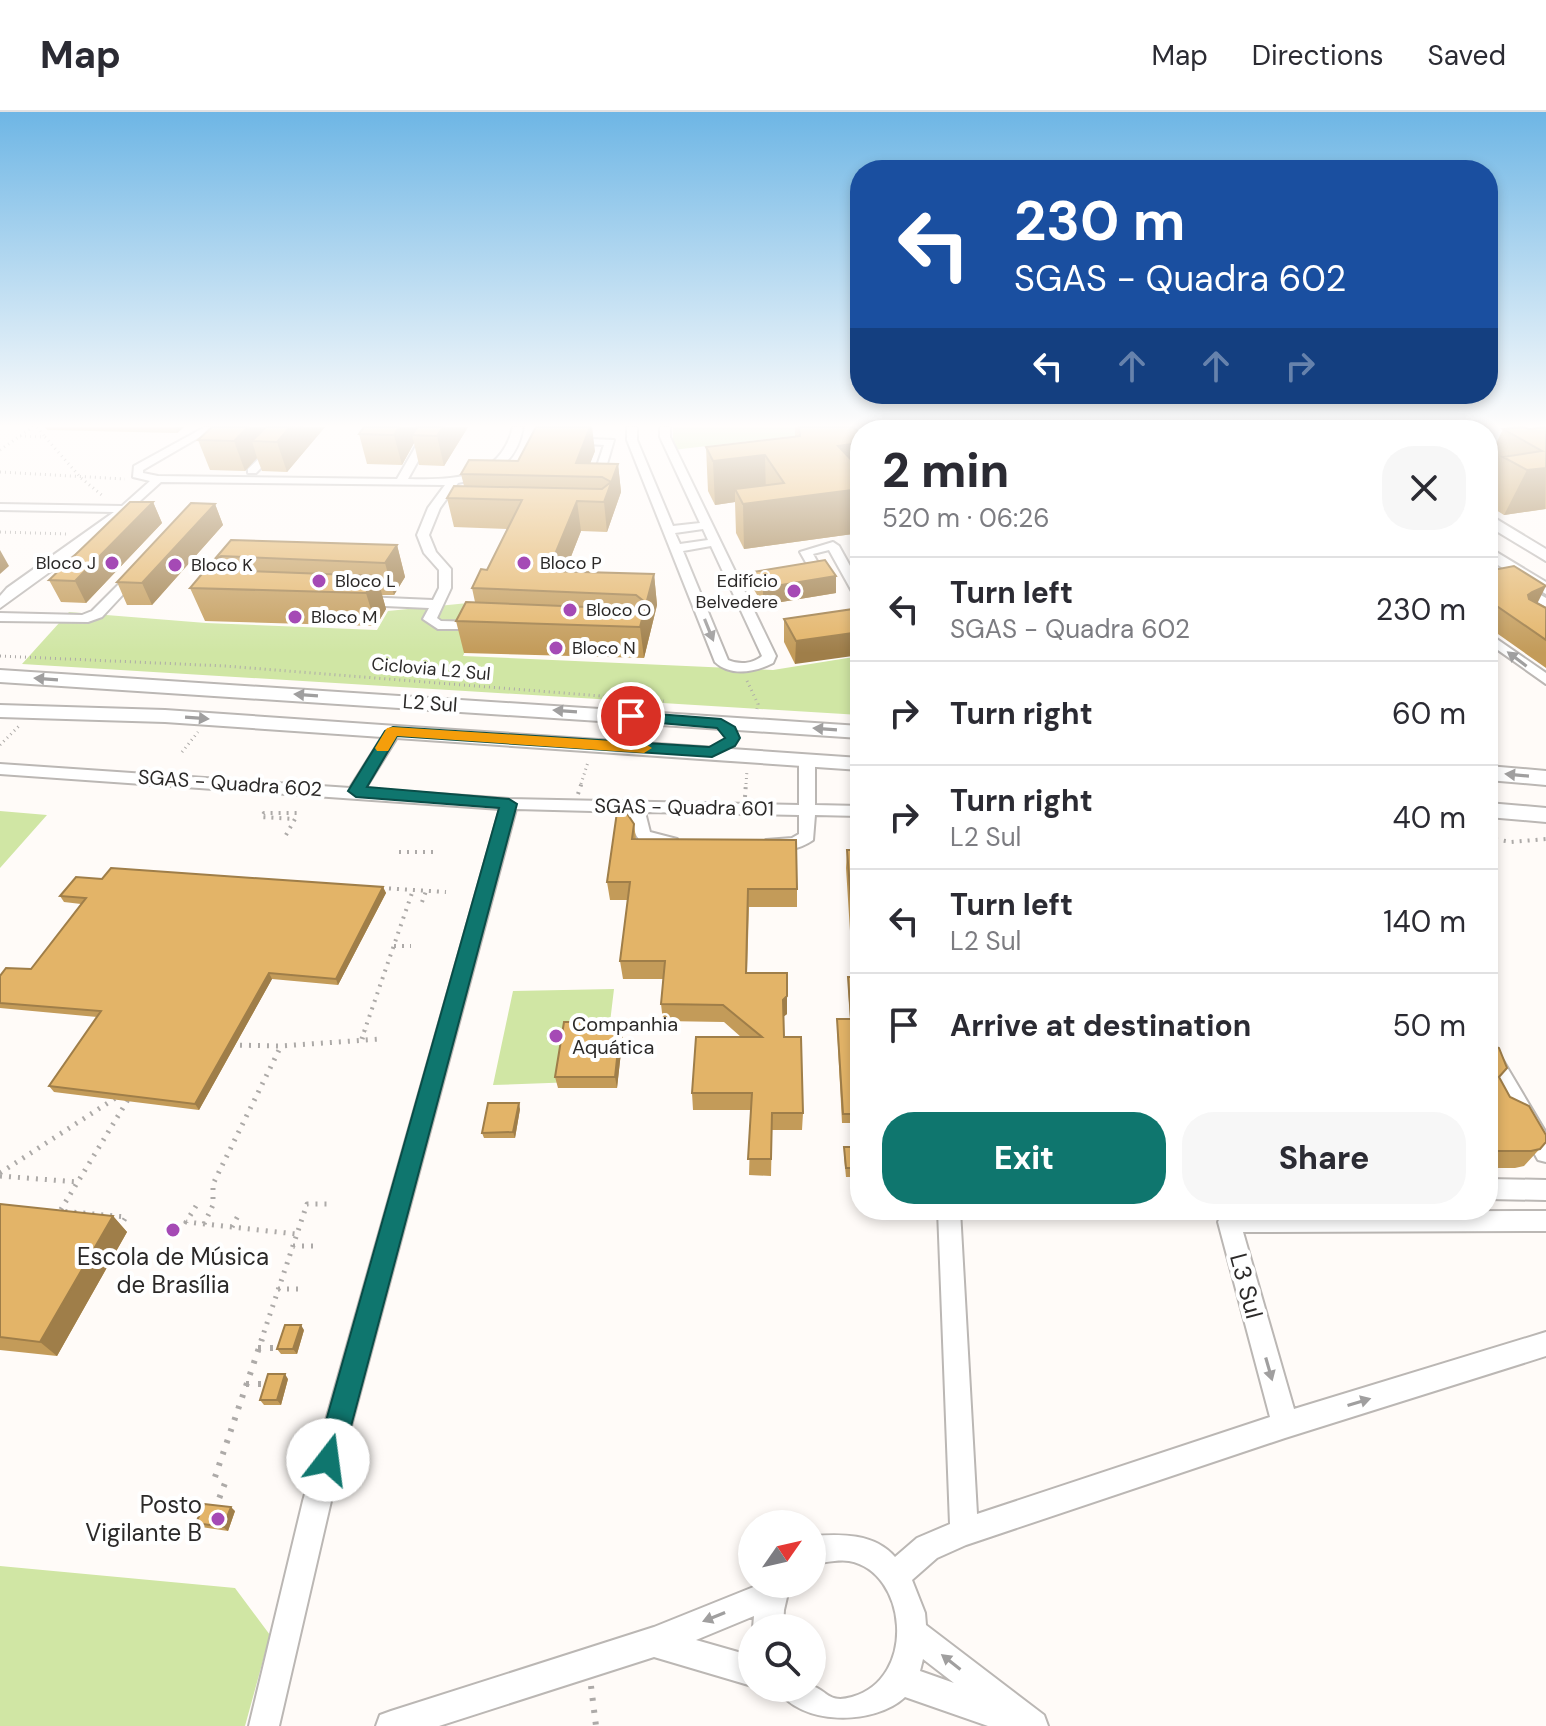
<!DOCTYPE html>
<html lang="en">
<head>
<meta charset="utf-8">
<style>
	:root { --surface:#fff; --page:#f7f7f7; --text:#2b2b33; --muted:#7c7c81; --line:#e1e1e2; --accent:#0f766e }
	body { margin:0; font-family:"DM Sans",sans-serif; background:var(--page); color:var(--text); height:100vh; display:flex; flex-direction:column; font-size:30px; white-space:nowrap }
	* { box-sizing:border-box; margin:0 }
	p { font-size:26px; color:var(--muted) }
	.icon { flex:none; width:44px; height:44px; fill:none; stroke:currentColor; stroke-width:2; stroke-linecap:round; stroke-linejoin:round }
	.map { position:relative; flex:1; overflow:hidden }
	.side { position:absolute; left:850px; top:308px; width:648px; height:800px; display:flex; flex-direction:column; background:var(--surface); border-radius:32px; box-shadow:0 4px 12px #0003 }
	.side>* { flex:none }
	.banner { position:absolute; left:850px; top:48px; width:648px; height:244px; border-radius:32px; box-shadow:0 4px 12px #0003; background:#1a4fa0; color:#fff; overflow:hidden }
	.needle { width:52px; rotate:56deg }
	.buttons { position:absolute; left:738px; top:1398px; display:grid; gap:16px }
	.buttons a { display:grid; place-items:center; width:88px; height:88px; border-radius:50%; background:var(--surface); box-shadow:0 4px 12px #0003; font-size:40px }
	.pin { position:absolute; display:grid; place-items:center; width:68px; height:68px; color:#fff; margin:-34px; border:4px solid #fff; border-radius:50%; box-shadow:0 2px 8px #0007 }
	.me { position:absolute; width:88px; margin:-44px; rotate:15deg; stroke-linejoin:round; filter:drop-shadow(0 0 6px #0008) }
	.turn { display:flex; align-items:center; gap:28px; height:168px; padding:0 32px; font-size:36px }
	.turn .icon { width:104px; height:104px; stroke-width:2.5 }
	.turn b { display:block; font-size:56px; line-height:68px }
	.lanes { display:flex; align-items:center; height:76px; padding:0 32px; background:#0003; justify-content:center; gap:40px; direction:ltr }
	.lanes .off { opacity:.35 }
	.round { display:grid; place-items:center; flex:none; width:84px; height:84px; border-radius:32px; background:var(--page) }
	.summary { display:flex; align-items:center; justify-content:space-between; height:136px; padding:0 32px }
	h1 { font-size:48px; font-weight:800; line-height:60px }
	.cta { display:flex; gap:16px; margin-top:auto; padding:16px 32px }
	.cta a { flex:1; height:92px; border-radius:32px; background:var(--accent); color:#fff; font-size:32px; font-weight:800; line-height:92px; text-align:center }
	.cta a+a { background:var(--page); color:var(--text) }
	ul { padding:0; list-style:none }
	li { display:flex; align-items:center; gap:24px; height:104px; padding:0 32px; border-top:2px solid var(--line) }
	li div { flex:1 }
	li b { display:block; font-size:30px }
	li em { font-style:normal }
	header { display:flex; align-items:center; gap:48px; box-sizing:border-box; height:112px; padding:0 40px; background:var(--surface); border-bottom:2px solid var(--line) }
	header strong { font-size:38px }
	nav { display:flex; gap:44px; margin-inline-start:auto; font-size:28px }
	.map>svg:first-child { display:block }
	.green { fill:#d0e6a4 }
	.lines { fill:none; stroke-linecap:round; stroke-linejoin:round }
	.minor-tunnel { stroke:#d5d1cf; stroke-width:11; stroke-dasharray:11 6; stroke-linecap:butt }
	.minor-casing { stroke:#bbb7b4; stroke-width:4 }
	.major-casing { stroke:#bbb7b4; stroke-width:4 }
	.path-far3 { stroke:#adaaa8; stroke-width:3; stroke-dasharray:1 4; stroke-linecap:butt }
	.path-far2 { stroke:#adaaa8; stroke-width:4; stroke-dasharray:2 6; stroke-linecap:butt }
	.path-far1 { stroke:#adaaa8; stroke-width:5; stroke-dasharray:2 7; stroke-linecap:butt }
	.path { stroke:#adaaa8; stroke-width:6; stroke-dasharray:3 9; stroke-linecap:butt }
	.minor { fill:#fff; fill-rule:evenodd }
	.major { fill:#fff; fill-rule:evenodd }
	.wall { fill:#c39b59 }
	.shaded-wall { fill:#9f7e49 }
	.building { fill:#e3b468; stroke:#9f7e49; stroke-width:2 }
	.oneway { fill:#a09f9f }
	.route { fill:#0f766e; stroke:#0a4d48; stroke-width:2 }
	.slow { fill:#f59e0b }
	.poi-dot { fill:#a54ab5; stroke:#fff; stroke-width:3 }
	.labels { text-anchor:middle; stroke-width:8; stroke-linejoin:round; paint-order:stroke }
	.far-poi-label { font-size:18px; fill:#2c2a29; stroke:#fff; text-anchor:start }
	.far-street-label { font-size:18px; fill:#2c2a29; stroke:#fff }
	.street-label { font-size:20px; fill:#2c2a29; stroke:#fff }
	.poi-label { font-size:20px; fill:#2c2a29; stroke:#fff; text-anchor:start }
	.near-poi-label { font-size:24px; fill:#2c2a29; stroke:#fff }
	.near-street-label { font-size:24px; fill:#2c2a29; stroke:#fff }
</style>
</head>
<body>
<header>
<strong>Map</strong>
<nav><a>Map</a><a>Directions</a><a>Saved</a></nav>
</header>
<div class="map">
<svg width="1546" height="1614" viewBox="0 0 1546 1614">
	<rect width="100%" height="100%" fill="#fffbf8"/>
	<!-- green -->
	<path class="green" d="M673,315H823L826,320L673,338Z
		M488,489L463,544L773,558L860,544V603L22,552L69,500L206,511L377,518L388,499Z
		M0,699L47,703L0,756Z
		M614,877L603,969L493,973L513,879Z
		M0,1454L235,1476L270,1523L245,1614H0Z"/>
	<g class="lines">
		<!-- minor-tunnel -->
		<path class="minor-tunnel" d="M1441,315L1447,318"/>
		<defs>
			<path id="minor" d="M205,315H217L143,358V361L158,364L397,367L427,315H437L408,367C454,368 500,368 513,315H523C517,351 493,365 458,371L440,396L429,423L436,440L451,457V476L437,506L441,509L479,510L486,514L484,517H438L423,507L429,496L363,493L357,489L363,485L433,488L439,476V458L424,441L417,423L428,396L445,373L161,370L109,417L0,496V484L7,476L114,400L0,398V392L122,394L150,369L133,365L134,354Z
				M291,315H301L256,361H248V357Z
				M627,315H637V328L673,414L700,411L660,325V315H670V325L776,544L773,551C755,560 731,565 715,550L627,328ZM703,417L708,428L680,432L675,421ZM711,434L762,544C753,552 739,553 728,548L683,439Z
				M876,315H886L889,318H878Z
				M1066,315H1093L1088,318H1065Z
				M1099,315H1110L1113,318H1102Z
				M568,326L614,328L604,362L595,360L604,333L572,331L567,328Z
				M833,430L839,434L860,472V487L854,483L829,438L813,442L822,458L816,462L812,461L800,440Z
				M1498,458L1546,486V495L1497,466L1488,469V461Z
				M132,459L142,462L102,505L88,510L0,509V501L82,503L92,499Z
				M1488,521L1546,561V572L1488,531Z
				M393,614L401,619L365,677L509,687L799,693V649L807,644L815,649V693L860,694V704L815,703L813,728C798,738 784,740 766,736L764,732L766,728L792,726L799,722V703L645,700L650,720L677,727L679,731L671,737C639,732 636,732 629,700L516,697L331,1389L279,1614H249L303,1389L500,697L0,662V652L350,676L388,616Z
				M1488,933L1495,935L1546,1021V1050L1538,1048L1488,959Z
				M1488,1067L1546,1068V1088L1488,1087Z
				M938,1098H960L977,1402L1270,1305L1218,1110L1221,1103L1229,1100L1546,1099V1119L1243,1120L1294,1297L1546,1220V1244L1285,1326L966,1433L937,1446L912,1468L925,1501L926,1513L1044,1603L1048,1614H988L905,1585C874,1614 799,1614 777,1576C786,1576 806,1573 812,1574C827,1578 828,1592 852,1585C918,1566 907,1459 849,1449C838,1447 823,1451 812,1452V1424C841,1422 874,1421 895,1445L917,1426L950,1412ZM923,1547L954,1571L920,1559Z
				M761,1472H790L784,1498L783,1516H753L754,1504L696,1528L752,1544V1574L654,1545L439,1614H376L380,1603L391,1599L654,1515Z"/>
			<path id="major" d="M1338,315H1354L1357,318H1340Z
				M1488,402L1546,437V449L1488,414Z
				M1488,435L1546,470V482L1488,447Z
				M0,558L860,614V626L0,570Z
				M0,593L165,598L860,646V658L165,610L0,605Z
				M1488,654L1546,659V673L1488,668Z
				M1488,691L1546,696V710L1488,705Z"/>
		</defs>
		<!-- minor casing -->
		<use href="#minor" class="minor-casing"/>
		<!-- major casing -->
		<use href="#major" class="major-casing"/>
		<!-- path-far3 -->
		<path class="path-far3" d="M37,315L45,325
			M20,324L45,325L81,366L103,384
			M0,338L33,315
			M0,360L125,367
			M0,420L68,422
			M0,544L225,554L664,589
			M747,569L758,592L757,597
			M0,633L19,614
			M182,640L198,620
			M581,672L588,650
			M746,672L747,658"/>
		<!-- path-far2 -->
		<path class="path-far2" d="M578,682L582,670
			M745,685L746,670
			M286,723L295,707L261,705L264,701H298
			M1488,726L1511,730L1546,727
			M399,740H437
			M381,776L446,780
			M422,790L426,779
			M394,834H411
			M364,920L413,778"/>
		<!-- path-far1 -->
		<path class="path-far1" d="M362,927L365,918
			M231,933L281,934L380,927
			M0,1061L117,985
			M0,1064L78,1070
			M196,1094L186,1110L296,1122
			M204,1112L213,1093V1072L281,934
			M232,1115L240,1100
			M119,1116L126,1105L60,1099L129,986
			M293,1134H314
			M278,1177H301
			M261,1229L307,1092H328"/>
		<!-- path -->
		<path class="path" d="M258,1236H281
			M246,1272H268
			M215,1365L262,1227
			M215,1397L227,1366
			M591,1574L596,1614"/>
		<!-- minor -->
		<use href="#minor" class="minor"/>
		<!-- major -->
		<use href="#major" class="major"/>
	</g>
	<!-- wall -->
	<path class="wall" d="M45,315H184L177,321L47,318Z
		M212,315H325L287,360L262,359L257,346L245,359L210,358L198,328Z
		M364,315H468L444,354L419,353L414,331L402,353L367,352L359,322Z
		M795,315H853L860,321V421L744,437L736,421L735,390L715,393L708,379L706,335L795,325Z
		M1173,315H1325L1330,318H1173Z
		M1546,315V397L1504,403L1488,393V375L1492,367L1488,364V349L1503,317H1529Z
		M595,339L590,351L618,352L621,380L607,420L581,419L565,460L654,462L657,493L644,546L464,541L456,509L475,490L472,476L487,458L507,417L454,415L447,386L464,374L461,362L518,349Z
		M153,390L162,411L86,491L61,490L49,468Z
		M215,392L223,413L152,493H127L117,470Z
		M231,428L397,433L405,465L394,483H382L386,497L376,514L205,509L190,476L216,454L214,448Z
		M1488,459L1546,496V556L1488,515Z
		M753,460L836,464V481L763,493L753,476Z
		M860,496L795,552L784,530V507Z
		M634,712L636,727L797,777V795H749L747,861L787,902L783,905L784,925L803,1001L802,1018H772L771,1064L749,1063L751,998H693L692,981L741,925L724,910L663,909L661,892L663,867H623L620,849L628,788H610L607,770Z
		M847,738H860V819H850L846,756Z
		M102,767L383,775L386,781L338,873L272,867L199,998L54,980L49,974L97,905L0,896V864L31,857L81,792L64,790L60,784Z
		M848,865H860V924L859,923L860,939V1015V1011H842L837,916V907H850L848,874Z
		M623,922L617,976H558L555,965Z
		M1488,932L1499,966L1510,985L1546,1030L1524,1054L1515,1056H1488Z
		M520,997L515,1026H484L482,1021Z
		M844,1035H860V1065H846L844,1044Z
		M0,1092L113,1104L127,1120L57,1244L0,1238Z
		M304,1218L297,1242H281L277,1237Z
		M288,1267L281,1293H264L260,1288Z
		M235,1399L228,1419L201,1415L196,1411Z"/>
	<!-- shaded-wall -->
	<path class="shaded-wall" d="M175,315H184L177,321Z
		M248,315H287L252,329L257,346L245,359L234,329Z
		M290,315H325L287,360L277,330Z
		M399,315H424L412,323L414,331L402,353L394,323Z
		M443,315H468L444,354L437,324Z
		M587,315H592L595,339L585,365L576,351Z
		M1033,315H1068L1067,318H1033Z
		M860,331V374L838,334Z
		M765,343L766,386L735,377V390L715,393L713,349Z
		M618,352L621,380L607,420L604,390Z
		M1546,356L1545,397L1504,403L1527,358Z
		M860,377V421L744,437L743,392Z
		M577,389L581,419L557,480L548,459Z
		M153,390L162,411L86,491L75,469Z
		M215,392L223,413L152,493L142,471Z
		M397,433L405,465L394,483L385,451Z
		M0,438L9,454L0,462Z
		M221,444L234,477H225L214,448Z
		M654,462L657,493L644,546L640,515Z
		M377,464L386,497L376,514L366,481Z
		M836,464V481L763,493V476Z
		M1546,474L1536,494L1521,500L1528,483L1532,480Z
		M860,520V543L795,552L796,529Z
		M383,775L386,781L338,873L336,867Z
		M269,861L272,867L199,998L195,992Z
		M787,884V902L783,905V888Z
		M621,910L623,922L617,976L615,965Z
		M519,991L520,997L515,1026L513,1020Z
		M113,1104L127,1120L57,1244L40,1230Z
		M301,1213L304,1218L297,1242L293,1237Z
		M285,1262L288,1267L281,1293L277,1288Z
		M231,1395L235,1399L228,1419L223,1415Z"/>
	<!-- building -->
	<path class="building" d="M212,315H248L234,329L198,328Z
		M266,315H290L277,330L252,329Z
		M364,315H399L394,323L359,322Z
		M417,315H443L437,324L412,323Z
		M536,315H590L576,351L618,352L604,390L577,389L548,459L654,462L640,515L456,509L466,490L636,497L646,491L636,483L472,476L481,457L487,458L522,388L447,386L454,374L602,377L611,370L602,365L461,362L469,348L518,349Z
		M799,315H853L860,321V331L838,334L860,357V377L743,392L735,377L784,371L765,343L713,349L706,335L800,324Z
		M910,315H1036H1033L1037,318H913Z
		M1205,315H1325L1330,318H1209Z
		M1523,315L1529,317L1546,315V356L1527,358L1503,345L1542,339L1503,317Z
		M130,390H153L75,469L49,468Z
		M191,391L215,392L142,471L117,470Z
		M231,428L397,433L385,451L221,444L214,448Z
		M825,448L836,464L763,476L753,460Z
		M212,450L221,458L377,464L366,481L190,476Z
		M1514,454L1546,474L1532,480L1528,483L1529,487L1546,496V528L1488,488V459Z
		M860,496V520L796,529L784,507Z
		M617,700H626L634,712L632,727L796,728L797,777H748L746,861H787V884L783,888L784,925H801L803,1001H772L771,1047H748L752,981H692L696,925H762L723,893L661,892L665,849H620L630,770H607Z
		M847,738H860V801H852Z
		M111,756L383,775L336,867L269,861L195,992L49,974L101,899L0,891V864L6,856L31,857L86,786L60,784L76,765L102,767Z
		M848,865H860V915L858,914L860,938V1002H843L837,907H851Z
		M564,910H621L615,965H555Z
		M1488,932L1499,936L1507,956L1499,965L1510,985L1529,994L1546,1023V1030L1540,1037L1531,1039H1488Z
		M488,991H519L513,1020L482,1021Z
		M844,1035H860V1056H846Z
		M0,1092L113,1104L40,1230L0,1225Z
		M285,1213H301L293,1237H277Z
		M268,1262H285L277,1288H260Z
		M204,1392L231,1395L223,1415L196,1411Z"/>
	<!-- one-way arrows -->
	<defs><path id="oneway-solid" d="M-6-.8H1V-3.2L6.5 0L1 3.2V.8H-6Z" transform="scale(2)"/></defs>
	<g class="oneway">
		<use href="#oneway-solid" transform="translate(709 518) rotate(68)"/>
		<use href="#oneway-solid" transform="translate(1517 547) rotate(-143)"/>
		<use href="#oneway-solid" transform="translate(46 567) rotate(-176)"/>
		<use href="#oneway-solid" transform="translate(306 583) rotate(-176)"/>
		<use href="#oneway-solid" transform="translate(565 599) rotate(-176)"/>
		<use href="#oneway-solid" transform="translate(197 606) rotate(4)"/>
		<use href="#oneway-solid" transform="translate(825 617) rotate(-176)"/>
		<use href="#oneway-solid" transform="translate(1517 663) rotate(-175)"/>
		<use href="#oneway-solid" transform="translate(1269 1257) rotate(74)"/>
		<use href="#oneway-solid" transform="translate(1359 1290) rotate(-17)"/>
		<use href="#oneway-solid" transform="translate(714 1505) rotate(158)"/>
		<use href="#oneway-solid" transform="translate(951 1550) rotate(-142)"/>
	</g>
	<!-- sky -->
	<linearGradient id="sky" x2="0" y2="1"><stop stop-color="#6eb6e5"/><stop offset="0.58" stop-color="#fffdfc"/><stop offset="1" stop-color="#fffdfc" stop-opacity="0"/></linearGradient>
	<rect width="1546" height="541" fill="url(#sky)"/>
	<!-- route -->
	<path class="route" d="M631,600L721,607L735,615L740,626L735,634L712,645L397,624L367,675L509,687L517,692L342,1348L338,1357L328,1361L319,1357L315,1348L499,696L356,685L348,679L385,619L393,615L709,635L725,626L717,616L626,608V601Z"/>
	<!-- slow -->
	<path class="slow" d="M393,615L644,631L652,636L644,641L397,624L388,639H377L375,636L387,616Z"/>
	<!-- markers -->
	<g class="poi-dot">
		<circle cx="112" cy="451" r="8"/>
		<circle cx="524" cy="451" r="8"/>
		<circle cx="175" cy="453" r="8"/>
		<circle cx="319" cy="469" r="8"/>
		<circle cx="794" cy="479" r="8"/>
		<circle cx="570" cy="498" r="8"/>
		<circle cx="295" cy="505" r="8"/>
		<circle cx="556" cy="536" r="8"/>
		<circle cx="556" cy="924" r="8"/>
		<circle cx="173" cy="1118" r="8"/>
		<circle cx="218" cy="1407" r="8"/>
	</g>
	<g class="labels">
		<!-- far-poi labels -->
		<g class="far-poi-label">
			<text x="96" y="457" text-anchor="end">Bloco J</text>
			<text x="540" y="457">Bloco P</text>
			<text x="191" y="459">Bloco K</text>
			<text x="335" y="475">Bloco L</text>
			<text x="778" y="475" text-anchor="end">Edifício<tspan x="778" dy="21">Belvedere</tspan></text>
			<text x="586" y="504">Bloco O</text>
			<text x="311" y="511">Bloco M</text>
			<text x="572" y="542">Bloco N</text>
		</g>
		<!-- far-street labels -->
		<g class="far-street-label">
			<text transform="translate(431 557) rotate(5)" y="6">Ciclovia L2 Sul</text>
		</g>
		<!-- street labels -->
		<g class="street-label">
			<text transform="translate(430 591) rotate(4)" y="7">L2 Sul</text>
			<text transform="translate(230 671) rotate(4)" y="7">SGAS - Quadra 602</text>
			<text transform="translate(684 695) rotate(1)" y="7">SGAS - Quadra 601</text>
		</g>
		<!-- poi labels -->
		<g class="poi-label">
			<text x="572" y="919">Companhia<tspan x="572" dy="23">Aquática</tspan></text>
		</g>
		<!-- near-poi labels -->
		<g class="near-poi-label">
			<text x="173" y="1153">Escola de Música<tspan x="173" dy="28">de Brasília</tspan></text>
			<text x="202" y="1401" text-anchor="end">Posto<tspan x="202" dy="28">Vigilante B</tspan></text>
		</g>
		<!-- near-street labels -->
		<g class="near-street-label">
			<text transform="translate(1246 1174) rotate(75)" y="8">L3 Sul</text>
		</g>
	</g>
</svg>
<div class="buttons">
<a><svg class="needle" viewBox="-14 -14 28 28"><path d="M0-13l5 13h-10z" fill="#e53935"/><path d="M0 13l5-13h-10z" fill="#7c7c81"/></svg></a>
<a><svg class="icon" aria-label="search" viewBox="0 0 24 24"><circle cx="10" cy="10" r="6"/><path d="M15 15l6 6"/></svg></a>
</div>
<div class="pin" style="left:631px;top:604px;background:#d93025"><svg class="icon" aria-label="arrive" viewBox="0 0 24 24"><path d="M6 21V4h12l-3 4 3 4H6"/></svg></div>
<svg class="me" style="left:328px;top:1348px" viewBox="-20 -20 40 40"><circle r="19" fill="#fff"/><path d="M0-13L10 11 0 6-10 11z" fill="#0f766e"/></svg>
<div class="banner">
<div class="turn"><svg class="icon" aria-label="left" viewBox="0 0 24 24"><path d="M17 20v-9H6M10 6l-5 5 5 5"/></svg><div><b>230 m</b>SGAS - Quadra 602</div></div>
<div class="lanes"><svg class="icon" aria-label="left" viewBox="0 0 24 24"><path d="M17 20v-9H6M10 6l-5 5 5 5"/></svg><svg class="icon off" aria-label="ahead" viewBox="0 0 24 24"><path d="M12 20V5M6 11l6-6 6 6"/></svg><svg class="icon off" aria-label="ahead" viewBox="0 0 24 24"><path d="M12 20V5M6 11l6-6 6 6"/></svg><svg class="icon off" aria-label="right" viewBox="0 0 24 24"><path d="M7 20v-9h11M14 6l5 5-5 5"/></svg></div>
</div>
<section class="side">
<div class="summary"><div><h1>2 min</h1><p>520 m · 06:26</p></div><a class="round"><svg class="icon" aria-label="close" viewBox="0 0 24 24"><path d="M6 6l12 12M18 6L6 18"/></svg></a></div>
<ul>
<li><svg class="icon" aria-label="left" viewBox="0 0 24 24"><path d="M17 20v-9H6M10 6l-5 5 5 5"/></svg><div><b>Turn left</b><p>SGAS - Quadra 602</p></div><em>230 m</em></li>
<li><svg class="icon" aria-label="right" viewBox="0 0 24 24"><path d="M7 20v-9h11M14 6l5 5-5 5"/></svg><div><b>Turn right</b></div><em>60 m</em></li>
<li><svg class="icon" aria-label="right" viewBox="0 0 24 24"><path d="M7 20v-9h11M14 6l5 5-5 5"/></svg><div><b>Turn right</b><p>L2 Sul</p></div><em>40 m</em></li>
<li><svg class="icon" aria-label="left" viewBox="0 0 24 24"><path d="M17 20v-9H6M10 6l-5 5 5 5"/></svg><div><b>Turn left</b><p>L2 Sul</p></div><em>140 m</em></li>
<li><svg class="icon" aria-label="arrive" viewBox="0 0 24 24"><path d="M6 21V4h12l-3 4 3 4H6"/></svg><div><b>Arrive at destination</b></div><em>50 m</em></li>
</ul>
<div class="cta"><a>Exit</a><a>Share</a></div>
</section>
</div>
</body>
</html>
